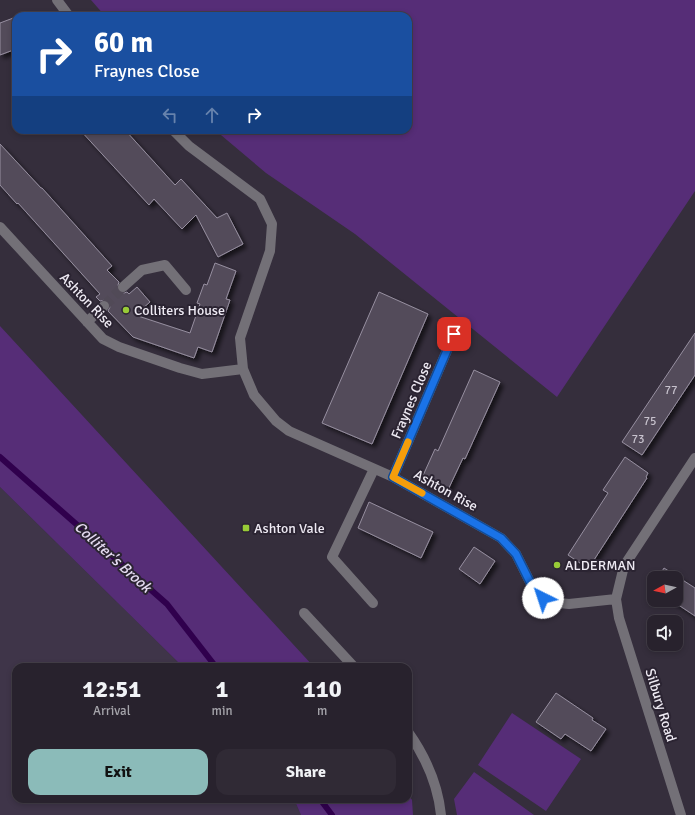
<!DOCTYPE html>
<html lang="en">
<head>
<meta charset="utf-8">
<style>
	:root { --surface:#28222d; --page:#302a35; --text:#f1f3f6; --muted:#a5a4aa; --line:#443f49; --accent:#8bbbb9 }
	body { margin:0; font-family:Signika,sans-serif; background:var(--page); color:var(--text); height:100vh; display:flex; flex-direction:column; font-size:15px; white-space:nowrap }
	* { box-sizing:border-box; margin:0 }
	p { font-size:13px; color:var(--muted) }
	.icon { flex:none; width:22px; height:22px; fill:none; stroke:currentColor; stroke-width:2; stroke-linecap:round; stroke-linejoin:round }
	.map { position:relative; flex:1; overflow:hidden }
	.drawer { position:absolute; left:12px; top:663px; width:400px; height:140px; display:flex; flex-direction:column; background:var(--surface); border-radius:12px; box-shadow:0 2px 6px #0003,0 0 0 1px var(--line) }
	.drawer>* { flex:none }
	.banner { position:absolute; left:12px; top:12px; width:400px; height:122px; border-radius:12px; box-shadow:0 2px 6px #0003,0 0 0 1px var(--line); background:#1a4fa0; color:#fff; overflow:hidden }
	.needle { width:26px; rotate:262deg }
	.tools { position:absolute; left:647px; top:571px; display:grid; gap:8px }
	.tools a { display:grid; place-items:center; width:36px; height:36px; border-radius:8px; background:var(--surface); box-shadow:0 2px 6px #0003,0 0 0 1px var(--line); font-size:20px }
	.pin { position:absolute; display:grid; place-items:center; width:34px; height:34px; color:#fff; margin:-17px; border-radius:8px; box-shadow:0 2px 6px #0006 }
	.me { position:absolute; width:44px; margin:-22px; rotate:319deg; stroke-linejoin:round; filter:drop-shadow(0 0 3px #0008) }
	.turn { display:flex; align-items:center; gap:14px; height:84px; padding:0 16px; font-size:18px }
	.turn .icon { width:52px; height:52px; stroke-width:2.5 }
	.turn b { display:block; font-size:28px; line-height:34px }
	.lanes { display:flex; align-items:center; height:38px; padding:0 16px; background:#0003; justify-content:center; gap:20px; direction:ltr }
	.lanes .off { opacity:.35 }
	.eta { display:flex; justify-content:space-evenly; align-items:center; height:68px; text-align:center }
	.eta b { font-size:24px; font-weight:700; line-height:28px }
	.cta { display:flex; gap:8px; margin-top:auto; padding:8px 16px }
	.cta a { flex:1; height:46px; border-radius:12px; background:var(--accent); color:#111; font-size:16px; font-weight:700; line-height:46px; text-align:center }
	.cta a+a { background:var(--page); color:var(--text) }
	.map>svg:first-child { display:block }
	.built { fill:#3f3549 }
	.green { fill:#562d77 }
	.lines { fill:none; stroke-linecap:round; stroke-linejoin:round }
	.stream { stroke:#30004d; stroke-width:6 }
	.building { fill:#524b5a; stroke:#978fa0; filter:url(#shadow) }
	.minor-tunnel { stroke:#514a57; stroke-width:10; stroke-dasharray:10 5; stroke-linecap:butt }
	.minor { stroke:#737077; stroke-width:10 }
	.route-casing { stroke:#114b97; stroke-width:10 }
	.route { stroke:#1a73e8; stroke-width:7 }
	.slow { stroke:#f59e0b; stroke-width:7 }
	.poi-dot { fill:#98cb37; stroke:#2b2432; stroke-width:1.5 }
	.labels { text-anchor:middle; stroke-width:4; stroke-linejoin:round; paint-order:stroke }
	.number-label { font-size:12px; fill:#c7c2cd }
	.street-label { font-size:14px; fill:#eeeaf3; stroke:#2b2432 }
	.poi-label { font-size:14px; fill:#eeeaf3; stroke:#2b2432; text-anchor:start }
	.water-label { font-size:15px; font-style:italic; fill:#e5dbf1; stroke:#2b2432 }
</style>
</head>
<body>
<div class="map">
<svg width="695" height="815" viewBox="0 0 695 815">
	<defs>
		<filter id="shadow"><feDropShadow dx="3.5" dy="3.5" stdDeviation="2" flood-color="#0009"/></filter>
	</defs>
	<rect width="100%" height="100%" fill="#352e3c"/>
	<!-- built -->
	<path class="built" d="M0,487L183,667H16V799H294L301,815H0Z"/>
	<!-- green -->
	<path class="green" d="M91,0H695V191L557,397L355,234L266,173L215,130H408V16H105Z
		M0,326L314,667H183L0,487Z
		M512,713L581,759L546,811L478,765Z
		M474,772L534,815H457L454,799Z
		M408,794L412,800L413,815H301L294,799H408Z"/>
	<g class="lines">
		<!-- stream -->
		<path class="stream" d="M0,457L167,604L216,667
			M320,799L332,815"/>
	</g>
	<!-- building -->
	<path class="building" d="M16,17V49L0,55V23Z
		M80,130H125L175,185L181,179L217,218L227,213L243,244L218,257L196,215L182,229L154,199L149,205Z
		M0,144L41,188H42L112,266L107,270L119,282L117,288L118,292L124,293L127,292L129,294L137,287L150,302L135,315L190,333L200,304L197,303L204,284L207,285L215,263L236,271L226,299L230,300L212,352L198,347L194,358L133,337L108,311L110,307L109,302L105,300L100,301L96,297L100,294L18,203L17,204L0,185Z
		M379,292L428,314L372,444L322,423Z
		M695,333V375L642,455L622,442Z
		M474,370L500,382L465,459L463,458L447,492L421,480L435,449L438,451Z
		M625,457L648,473L646,477L647,478L592,563L590,561L586,567L568,555L608,493L603,490Z
		M369,502L433,532L421,558L358,528Z
		M474,547L495,561L480,584L459,569Z
		M664,568L695,588V616L671,600H676V578H658Z
		M556,693L593,718L592,720L606,729L591,751L565,734L561,739L536,722Z"/>
	<g class="lines">
		<!-- minor-tunnel -->
		<path class="minor-tunnel" d="M104,306L123,287"/>
		<!-- minor -->
		<path class="minor" d="M57,0L69,16
			M173,130L189,146L260,199L272,224L270,251L240,338L243,369L254,395L276,421L289,431L393,477L501,538L516,554L536,594L550,602L569,604L616,599
			M0,227L103,339L119,347L180,368L202,374L243,369
			M123,287L142,270L165,265L186,290
			M87,322L104,306
			M393,477L454,334
			M373,603L332,557L374,469
			M304,613L354,667
			M408,732C425,756 438,785 441,815
			M681,815L619,618L616,599L624,566L695,458"/>
	</g>
	<g class="lines">
		<defs>
			<path id="route" d="M454,334L393,477L501,538L516,554L536,594L543,598"/>
		</defs>
		<!-- route casing -->
		<use href="#route" class="route-casing"/>
		<!-- route -->
		<use href="#route" class="route"/>
		<!-- slow -->
		<path class="slow" d="M408,442L393,477L422,493"/>
	</g>
	<!-- markers -->
	<g class="poi-dot">
		<circle cx="126" cy="310" r="4"/>
		<rect x="242" y="524" width="8" height="8" rx="2"/>
		<circle cx="557" cy="565" r="4"/>
	</g>
	<g class="labels">
		<!-- number labels -->
		<g class="number-label">
			<text x="671" y="394">77</text>
			<text x="650" y="425">75</text>
			<text x="638" y="443">73</text>
		</g>
		<!-- street labels -->
		<g class="street-label">
			<text transform="translate(87 300) rotate(46)" y="5">Ashton Rise</text>
			<text transform="translate(411 400) rotate(-67)" y="5">Fraynes Close</text>
			<text transform="translate(446 490) rotate(29)" y="5">Ashton Rise</text>
			<text transform="translate(661 705) rotate(73)" y="5">Silbury Road</text>
		</g>
		<!-- poi labels -->
		<g class="poi-label">
			<text x="134" y="315">Colliters House</text>
			<text x="254" y="533">Ashton Vale</text>
			<text x="565" y="570">ALDERMAN</text>
		</g>
		<!-- water labels -->
		<g class="water-label">
			<text transform="translate(113 557) rotate(42)" y="5">Colliter's Brook</text>
		</g>
	</g>
</svg>
<div class="tools">
<a><svg class="needle" viewBox="-14 -14 28 28"><path d="M0-13l5 13h-10z" fill="#e53935"/><path d="M0 13l5-13h-10z" fill="#a5a4aa"/></svg></a>
<a><svg class="icon" aria-label="sound" viewBox="0 0 24 24"><path d="M4 9h4l5-4v14l-5-4H4zM17 9q2 3 0 6"/></svg></a>
</div>
<div class="pin" style="left:454px;top:334px;background:#d93025"><svg class="icon" aria-label="arrive" viewBox="0 0 24 24"><path d="M6 21V4h12l-3 4 3 4H6"/></svg></div>
<svg class="me" style="left:543px;top:598px" viewBox="-20 -20 40 40"><circle r="19" fill="#fff"/><path d="M0-13L10 11 0 6-10 11z" fill="#1a73e8"/></svg>
<div class="banner">
<div class="turn"><svg class="icon" aria-label="right" viewBox="0 0 24 24"><path d="M7 20v-9h11M14 6l5 5-5 5"/></svg><div><b>60 m</b>Fraynes Close</div></div>
<div class="lanes"><svg class="icon off" aria-label="left" viewBox="0 0 24 24"><path d="M17 20v-9H6M10 6l-5 5 5 5"/></svg><svg class="icon off" aria-label="ahead" viewBox="0 0 24 24"><path d="M12 20V5M6 11l6-6 6 6"/></svg><svg class="icon" aria-label="right" viewBox="0 0 24 24"><path d="M7 20v-9h11M14 6l5 5-5 5"/></svg></div>
</div>
<section class="drawer">
<div class="eta">
<div><b>12:51</b><p>Arrival</p></div>
<div><b>1</b><p>min</p></div>
<div><b>110</b><p>m</p></div>
</div>
<div class="cta"><a>Exit</a><a>Share</a></div>
</section>
</div>
</body>
</html>
